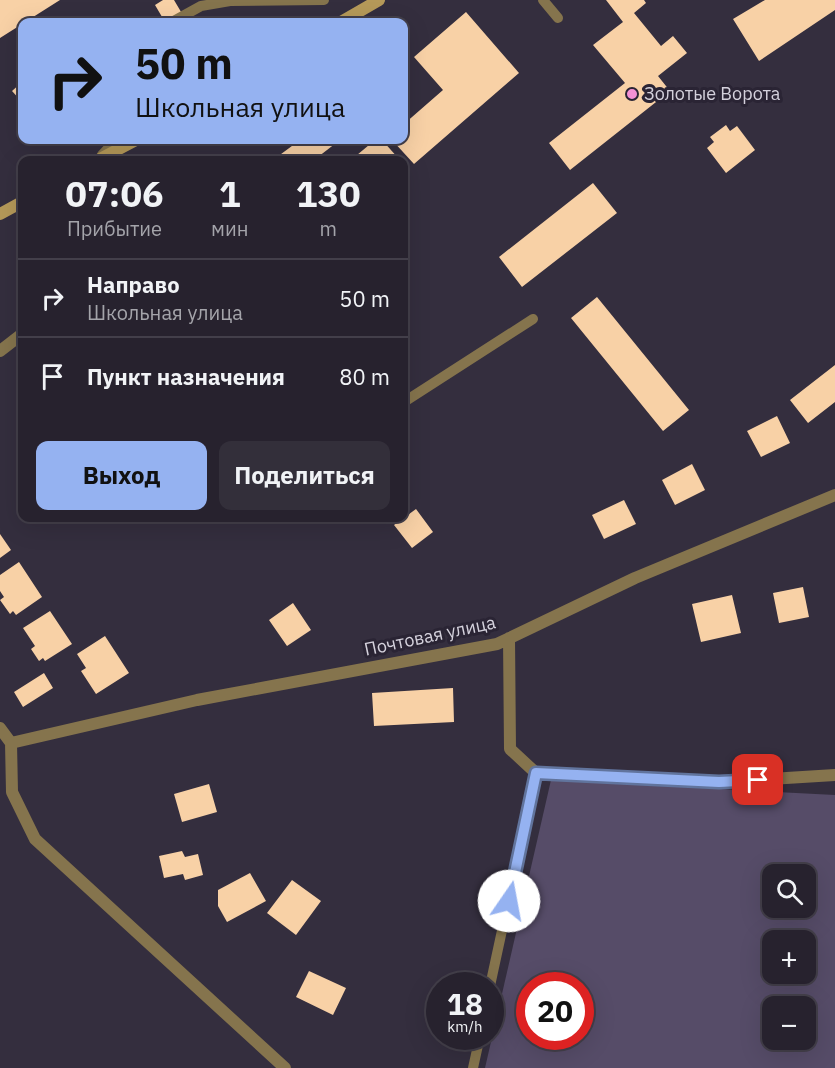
<!DOCTYPE html>
<html lang="ru">
<head>
<meta charset="utf-8">
<style>
	:root { --surface:#27222e; --page:#332f3a; --text:#f1f3f6; --muted:#a4a4aa; --line:#433f4a; --accent:#95b2f1 }
	body { margin:0; font-family:"IBM Plex Sans",sans-serif; background:var(--page); color:var(--text); height:100vh; display:flex; flex-direction:column; font-size:22px; white-space:nowrap }
	* { box-sizing:border-box; margin:0 }
	p { font-size:20px; color:var(--muted) }
	.icon { flex:none; width:33px; height:33px; fill:none; stroke:currentColor; stroke-width:2; stroke-linecap:round; stroke-linejoin:round }
	.map { position:relative; flex:1; overflow:hidden }
	.details { position:absolute; left:18px; top:156px; width:390px; height:366px; display:flex; flex-direction:column; background:var(--surface); border-radius:12px; box-shadow:0 6px 24px #0002,0 0 0 2px var(--line) }
	.details>* { flex:none }
	.hud { position:absolute; left:18px; top:18px; width:390px; height:126px; border-radius:12px; box-shadow:0 6px 24px #0002,0 0 0 2px var(--line); background:#95b2f1; color:#111; overflow:hidden }
	.fabs { position:absolute; left:762px; top:864px; display:grid; gap:12px }
	.fabs a { display:grid; place-items:center; width:54px; height:54px; border-radius:12px; background:var(--surface); box-shadow:0 6px 24px #0002,0 0 0 2px var(--line); font-size:30px }
	.speed { position:absolute; left:426px; top:972px; display:flex; gap:12px; font-size:30px; font-weight:700; text-align:center }
	.speed>* { display:grid; place-content:center; width:78px; height:78px; border-radius:50%; background:var(--surface); box-shadow:0 6px 24px #0002,0 0 0 2px var(--line); line-height:1 }
	.speed small { font-size:15px; font-weight:400 }
	.speed .limit { border:9px solid #d22; background:#fff; color:#111 }
	.pin { position:absolute; display:grid; place-items:center; width:51px; height:51px; color:#fff; margin:-26px; border-radius:12px; box-shadow:0 3px 9px #0006 }
	.me { position:absolute; width:66px; margin:-33px; rotate:12deg; stroke-linejoin:round; filter:drop-shadow(0 0 4px #0008) }
	.turn { display:flex; align-items:center; gap:21px; height:126px; padding:0 18px; font-size:27px }
	.turn .icon { width:78px; height:78px; stroke-width:2.5 }
	.turn b { display:block; font-size:42px; line-height:51px }
	.eta { display:flex; justify-content:space-evenly; align-items:center; height:102px; text-align:center }
	.eta b { font-size:36px; font-weight:800; line-height:42px }
	.primary-button { display:flex; gap:12px; margin-top:auto; padding:12px 18px }
	.primary-button a { flex:1; height:69px; border-radius:12px; background:var(--accent); color:#111; font-size:24px; font-weight:800; line-height:69px; text-align:center }
	.primary-button a+a { background:var(--page); color:var(--text) }
	ul { padding:0; list-style:none }
	li { display:flex; align-items:center; gap:18px; height:78px; padding:0 18px; border-top:2px solid var(--line) }
	li div { flex:1 }
	li b { display:block; font-size:22px }
	li em { font-style:normal }
	.map>svg:first-child { display:block }
	.green { fill:#564c68; fill-rule:evenodd }
	.building { fill:#f8d1a6 }
	.lines { fill:none; stroke-linecap:round; stroke-linejoin:round }
	.lane { stroke:#85744d; stroke-width:10 }
	.street { stroke:#85744d; stroke-width:12 }
	.secondary { stroke:#b59959; stroke-width:12 }
	.route-casing { stroke:#61749d; stroke-width:15 }
	.route { stroke:#95b2f1; stroke-width:10 }
	.poi-dot { fill:#f491d4; stroke:#2a2434; stroke-width:2 }
	.labels { text-anchor:middle; stroke-width:6; stroke-linejoin:round; paint-order:stroke }
	.poi-label { font-size:18px; fill:#d4d1dc; stroke:#2a2434; text-anchor:start }
	.street-label { font-size:18px; fill:#d4d1dc; stroke:#2a2434 }
</style>
</head>
<body>
<div class="map">
<svg width="835" height="1068" viewBox="0 0 835 1068">
	<rect width="100%" height="100%" fill="#342e3e"/>
	<!-- green -->
	<path class="green" d="M551,780L835,795V1068H485ZM772,874H806V908H772ZM772,940H806V974H772ZM530,986H580V1036H530ZM772,1006H806V1040H772Z"/>
	<!-- building -->
	<path class="building" d="M0,0H60L0,38Z
		M163,0H174L187,22H165L155,5Z
		M606,0H644L646,3L634,13L661,46L673,36L687,53L658,76L670,91L570,170L549,143L625,83L593,45L623,22Z
		M765,0H835V10L759,61L733,19Z
		M466,12L519,73L414,164L392,140H404V124L443,90L414,57Z
		M22,82V102L12,91Z
		M726,125L730,131L737,126L755,150L726,173L707,148L714,142L710,137Z
		M300,140H340L314,160H273Z
		M375,140H382L399,159L351,160Z
		M593,183L617,213L522,287L499,257Z
		M597,297L689,410L663,431L571,318Z
		M835,365V402L808,423L790,400Z
		M777,416L790,443L761,457L747,431Z
		M692,464L705,490L675,505L662,480Z
		M624,500L636,524L604,539L592,515Z
		M416,509L433,532L412,548L394,525Z
		M0,534L11,550L0,558Z
		M19,562L42,597L16,615L13,611L10,614L0,600L4,597L0,591V575Z
		M803,587L809,617L779,623L773,593Z
		M732,595L741,633L701,642L692,604Z
		M293,603L311,630L287,646L269,620Z
		M50,611L72,644L45,661L43,658L39,661L31,649L35,646L23,628Z
		M105,636L129,673L96,694L81,671L86,668L77,654Z
		M44,673L53,688L23,707L14,692Z
		M453,688L454,722L374,726L372,693Z
		M209,784L217,812L182,822L174,794Z
		M182,851L185,857L198,854L203,875L185,880L183,874L164,878L159,856Z
		M250,873L266,901L227,922L218,906V890Z
		M292,880L321,901L296,935L267,913Z
		M309,971L346,988L333,1015L296,997Z"/>
	<g class="lines">
		<!-- lane -->
		<path class="lane" d="M543,0L558,18
			M172,22L201,6L230,1L324,0
			M102,155L116,140
			M404,402L533,319
			M490,986L536,773
			M473,1068L480,1036"/>
		<!-- street -->
		<path class="street" d="M0,351L22,334
			M509,638L510,749L536,773L719,782L835,775
			M0,728L11,743L12,792L35,839L285,1068
			M11,743L197,700L497,644L635,578L835,495"/>
		<!-- secondary -->
		<path class="secondary" d="M341,22L379,0
			M98,160L136,140
			M0,214L22,202"/>
	</g>
	<g class="lines">
		<defs>
			<path id="route" d="M509,901L536,773L719,782L758,780"/>
		</defs>
		<!-- route casing -->
		<use href="#route" class="route-casing"/>
		<!-- route -->
		<use href="#route" class="route"/>
	</g>
	<!-- markers -->
	<circle class="poi-dot" cx="632" cy="94" r="6"/>
	<g class="labels">
		<!-- poi labels -->
		<g class="poi-label">
			<text x="644" y="100">Золотые Ворота</text>
		</g>
		<!-- street labels -->
		<g class="street-label">
			<text transform="translate(430 636) rotate(-12)" y="6">Почтовая улица</text>
		</g>
	</g>
</svg>
<div class="fabs">
<a><svg class="icon" aria-label="search" viewBox="0 0 24 24"><circle cx="10" cy="10" r="6"/><path d="M15 15l6 6"/></svg></a>
<a>+</a>
<a>−</a>
</div>
<div class="speed"><div>18<small>km/h</small></div><div class="limit">20</div></div>
<div class="pin" style="left:758px;top:780px;background:#d93025"><svg class="icon" aria-label="arrive" viewBox="0 0 24 24"><path d="M6 21V4h12l-3 4 3 4H6"/></svg></div>
<svg class="me" style="left:509px;top:901px" viewBox="-20 -20 40 40"><circle r="19" fill="#fff"/><path d="M0-13L10 11 0 6-10 11z" fill="#95b2f1"/></svg>
<div class="hud">
<div class="turn"><svg class="icon" aria-label="right" viewBox="0 0 24 24"><path d="M7 20v-9h11M14 6l5 5-5 5"/></svg><div><b>50 m</b>Школьная улица</div></div>
</div>
<section class="details">
<div class="eta">
<div><b>07:06</b><p>Прибытие</p></div>
<div><b>1</b><p>мин</p></div>
<div><b>130</b><p>m</p></div>
</div>
<ul>
<li><svg class="icon" aria-label="right" viewBox="0 0 24 24"><path d="M7 20v-9h11M14 6l5 5-5 5"/></svg><div><b>Направо</b><p>Школьная улица</p></div><em>50 m</em></li>
<li><svg class="icon" aria-label="arrive" viewBox="0 0 24 24"><path d="M6 21V4h12l-3 4 3 4H6"/></svg><div><b>Пункт назначения</b></div><em>80 m</em></li>
</ul>
<div class="primary-button"><a>Выход</a><a>Поделиться</a></div>
</section>
</div>
</body>
</html>
